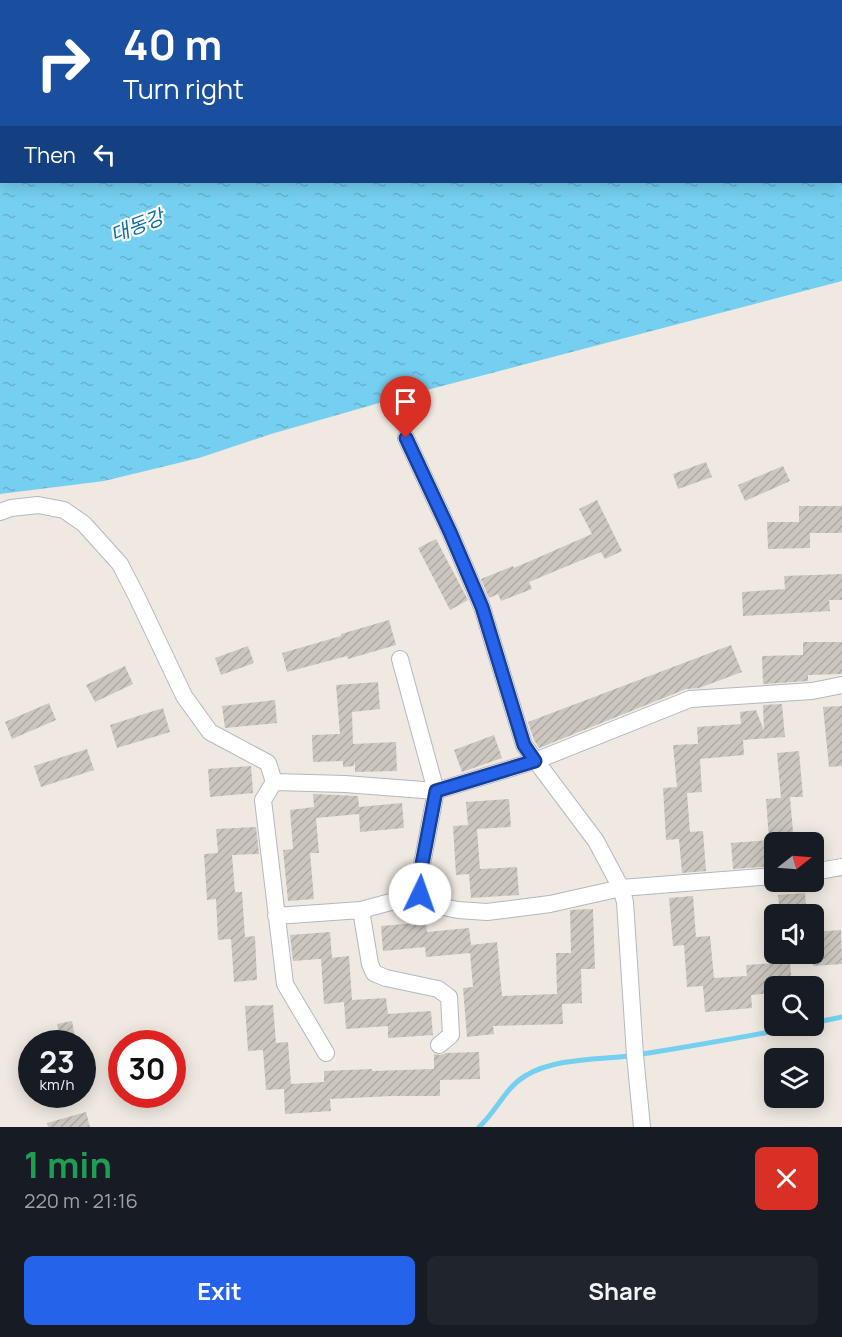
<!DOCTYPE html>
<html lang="en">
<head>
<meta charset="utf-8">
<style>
	:root { --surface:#171b24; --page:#20242c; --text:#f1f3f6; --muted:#9ea1a6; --accent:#2563eb }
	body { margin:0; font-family:Manrope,"Noto Sans KR",sans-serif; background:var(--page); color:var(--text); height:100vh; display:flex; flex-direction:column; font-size:22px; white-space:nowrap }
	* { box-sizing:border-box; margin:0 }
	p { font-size:20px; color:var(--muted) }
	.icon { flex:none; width:33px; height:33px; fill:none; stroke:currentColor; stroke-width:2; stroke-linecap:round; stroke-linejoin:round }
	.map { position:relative; height:1127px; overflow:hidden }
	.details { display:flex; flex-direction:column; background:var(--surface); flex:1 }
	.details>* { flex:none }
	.banner { position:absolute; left:0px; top:0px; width:843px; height:183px; box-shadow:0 3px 15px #0003; background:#1a4fa0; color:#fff; overflow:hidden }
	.needle { width:39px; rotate:73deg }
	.controls { position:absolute; left:764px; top:832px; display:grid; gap:12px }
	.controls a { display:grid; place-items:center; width:60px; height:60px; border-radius:9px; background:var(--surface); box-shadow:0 3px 15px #0003; font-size:30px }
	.speed { position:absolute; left:18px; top:1030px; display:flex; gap:12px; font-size:30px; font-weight:700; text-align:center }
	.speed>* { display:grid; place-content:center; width:78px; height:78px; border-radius:50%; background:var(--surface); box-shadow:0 3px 15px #0003; line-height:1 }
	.speed small { font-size:15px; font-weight:400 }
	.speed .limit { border:9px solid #d22; background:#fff; color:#111 }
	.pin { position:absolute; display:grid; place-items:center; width:51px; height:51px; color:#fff; margin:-62px -26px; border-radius:50% 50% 50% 0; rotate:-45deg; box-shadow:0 0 6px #0007 }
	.pin .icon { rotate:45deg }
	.me { position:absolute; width:66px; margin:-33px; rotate:3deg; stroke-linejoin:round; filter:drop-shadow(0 0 4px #0008) }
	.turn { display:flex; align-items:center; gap:21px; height:126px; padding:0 24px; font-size:27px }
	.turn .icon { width:78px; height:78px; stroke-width:2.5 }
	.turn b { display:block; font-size:42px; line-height:51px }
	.then { display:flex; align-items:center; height:57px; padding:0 24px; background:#0003; gap:12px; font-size:22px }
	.round { display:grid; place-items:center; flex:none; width:63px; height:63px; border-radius:9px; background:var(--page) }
	.overview { display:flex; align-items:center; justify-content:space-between; height:102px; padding:0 24px }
	h1 { font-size:36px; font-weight:700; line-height:45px; color:#1e9e55 }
	.button { display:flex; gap:12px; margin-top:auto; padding:12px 24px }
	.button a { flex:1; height:69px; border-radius:9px; background:var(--accent); color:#fff; font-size:24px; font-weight:700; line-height:69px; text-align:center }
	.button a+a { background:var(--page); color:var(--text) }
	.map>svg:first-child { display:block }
	.water { fill:url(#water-ripples) }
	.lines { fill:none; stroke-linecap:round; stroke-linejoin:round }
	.stream { stroke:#75cff0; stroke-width:5 }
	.building { fill:url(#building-hatch) }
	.minor-casing { stroke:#b4b7c1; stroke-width:18 }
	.minor { stroke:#fff; stroke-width:16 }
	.route-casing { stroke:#184099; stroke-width:15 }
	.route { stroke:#2563eb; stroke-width:10 }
	.labels { text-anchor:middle; stroke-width:4.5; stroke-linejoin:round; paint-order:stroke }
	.water-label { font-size:20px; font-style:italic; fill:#0d6fa3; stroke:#fff }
</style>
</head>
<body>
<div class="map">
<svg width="842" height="1127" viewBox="0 0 842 1127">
	<defs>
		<pattern id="water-ripples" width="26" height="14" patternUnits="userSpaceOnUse" patternTransform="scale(1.5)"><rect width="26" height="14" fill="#75cff0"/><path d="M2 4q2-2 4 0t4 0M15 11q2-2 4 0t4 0" fill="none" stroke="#66b2ce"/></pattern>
		<pattern id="building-hatch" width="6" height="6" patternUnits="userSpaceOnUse" patternTransform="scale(1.5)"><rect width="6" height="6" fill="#cbc7bf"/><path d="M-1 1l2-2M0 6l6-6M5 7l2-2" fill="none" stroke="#afaba4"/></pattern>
	</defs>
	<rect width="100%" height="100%" fill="#efe9e1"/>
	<!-- water -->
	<path class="water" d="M286,0H842V281L400,397L271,434L199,458L104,481L0,494V149L1,148L2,182H842V2L281,1Z"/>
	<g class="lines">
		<!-- stream -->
		<path class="stream" d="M813,1023L842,1017
			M479,1127C496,1112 505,1088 525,1076C556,1057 601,1060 637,1055C691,1046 746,1037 800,1026"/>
	</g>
	<!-- building -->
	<path class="building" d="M706,462L712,477L678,489L673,474Z
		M783,466L790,481L745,501L738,485Z
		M597,500L622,551L605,559L601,552L529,582L532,589L501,601L498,594L489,598L481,579L513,566L514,568L592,534L579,509Z
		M799,506H842V533H810V548L768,549L767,522H799Z
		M436,539L468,600L450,610L418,548Z
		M842,574V600H829L830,611L743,616L742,592L785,589L784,576Z
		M389,620L396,645L348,659L347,656L287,672L282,653L341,636V634Z
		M803,642H842V674L808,675V681L763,684L762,656L803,655Z
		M731,645L742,672L699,688L686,689L539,748L534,740L528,722Z
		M248,646L254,663L221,675L215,658Z
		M125,666L133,684L95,702L86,685Z
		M378,682L380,709L352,712L353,744L396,742L397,771L355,772V760L354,766L343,767V761L313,762L312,735L340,734L336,685Z
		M275,700L277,723L225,728L222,706Z
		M49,703L56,720L12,739L5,722Z
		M782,704L785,737L743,740L744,755L700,759L702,792L687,793L690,832L703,831L706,871L682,873L679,839L666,840L663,788L677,787L673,745L698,744L697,727L741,724L740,712L756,710L764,731L763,705Z
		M842,706V766L829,767L823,707Z
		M163,708L170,732L117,748L110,725Z
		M494,735L502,758L462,772L454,750Z
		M87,749L94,770L41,787L34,766Z
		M799,751L803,797H790L794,843H774V866L733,869L731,843L769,840L766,799L781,798L777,753Z
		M251,766L253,793L210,797L208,769Z
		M313,794L358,796L359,807L402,803L404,828L360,832L359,814L316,818L319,853H310L314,899L288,901L283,850L293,849L290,810L314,807Z
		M509,799L511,827L477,829L480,869L517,867L519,895L471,898L469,874L456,875L453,826L468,825L466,802Z
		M256,827L259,854L232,855L235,892H242L245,937L255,936L257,980L234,982L231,939L218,940L216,899L207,900L204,854L218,853L216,829Z
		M805,893L807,915H780L778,895Z
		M693,896L696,937L710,936L714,978L747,976L746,965L790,962L792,987H774V993L751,995L752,1008L705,1012L703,986L687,987L684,945L673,946L669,898Z
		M593,909L595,969H581L582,1003L562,1004L563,1024L493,1026L494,1034L467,1037L463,988L473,987L470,953L426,957L425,947L383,951L381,926L426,922L427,932L469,928L471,945L497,942L502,996L557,994L556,953H571L570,910Z
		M841,930L842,964L813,966V932Z
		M330,932L332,958L293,961L290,935Z
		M349,956L352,1000L386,998L388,1014L431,1011L433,1035L388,1038V1026L346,1029L344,1002L324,1004L321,959Z
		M273,1005L276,1043L288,1042L291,1084L324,1082V1071L372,1069V1071L434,1069V1054L440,1055L446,1053L479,1052L480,1079L440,1080V1096H392L330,1099L331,1111L285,1114L284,1089L266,1090L263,1050L248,1051L245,1006Z
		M72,1021L76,1044H61L57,1024Z
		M86,1112L90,1127H48L47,1123Z"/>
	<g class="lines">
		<defs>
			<path id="minor" d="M406,438L450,532L482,607L524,745L596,841L621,888L625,902L635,1055L642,1127
				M0,512L11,508L38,505L64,510L84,524L120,564L137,597L184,696L210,732L268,763L274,782L345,784L436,791L535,761L690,699L812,691L842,685
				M400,659L436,791L422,864L420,894L434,905L458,910L487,912L550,904L621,888L774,876
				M274,782L263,800L285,984L326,1053
				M813,872L842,867
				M361,910L370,964L374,973L386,978L438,989L449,997L451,1035L439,1045
				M276,916L361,910L420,894"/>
		</defs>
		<!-- minor casing -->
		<use href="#minor" class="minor-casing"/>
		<!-- minor -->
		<use href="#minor" class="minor"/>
	</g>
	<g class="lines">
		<defs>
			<path id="route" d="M406,438L450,532L482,607L524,745L535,761L436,791L422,864L420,894"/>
		</defs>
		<!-- route casing -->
		<use href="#route" class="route-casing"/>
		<!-- route -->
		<use href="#route" class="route"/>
	</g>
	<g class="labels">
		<!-- water labels -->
		<g class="water-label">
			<text transform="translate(137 226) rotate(-21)" y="7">대동강</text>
		</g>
	</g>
</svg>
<div class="controls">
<a><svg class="needle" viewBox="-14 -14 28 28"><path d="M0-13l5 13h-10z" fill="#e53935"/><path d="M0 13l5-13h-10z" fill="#9ea1a6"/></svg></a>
<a><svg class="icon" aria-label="sound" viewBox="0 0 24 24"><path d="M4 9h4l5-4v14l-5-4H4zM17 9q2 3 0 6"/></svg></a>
<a><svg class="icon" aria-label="search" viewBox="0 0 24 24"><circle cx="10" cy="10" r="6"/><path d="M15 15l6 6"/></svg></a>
<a><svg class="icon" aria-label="layers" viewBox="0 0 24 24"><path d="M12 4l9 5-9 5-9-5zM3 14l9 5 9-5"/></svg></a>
</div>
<div class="speed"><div>23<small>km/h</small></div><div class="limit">30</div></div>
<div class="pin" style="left:406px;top:438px;background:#d93025"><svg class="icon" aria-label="arrive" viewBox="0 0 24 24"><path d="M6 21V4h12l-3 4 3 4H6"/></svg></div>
<svg class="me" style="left:420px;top:894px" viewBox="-20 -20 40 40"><circle r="19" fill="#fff"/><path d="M0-13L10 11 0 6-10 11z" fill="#2563eb"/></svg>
<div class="banner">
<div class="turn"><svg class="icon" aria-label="right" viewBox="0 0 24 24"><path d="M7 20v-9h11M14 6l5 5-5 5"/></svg><div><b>40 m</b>Turn right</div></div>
<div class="then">Then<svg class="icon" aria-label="left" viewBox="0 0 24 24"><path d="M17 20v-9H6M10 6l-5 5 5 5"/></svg></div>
</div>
</div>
<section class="details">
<div class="overview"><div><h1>1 min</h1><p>220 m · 21:16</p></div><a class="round" style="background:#d93025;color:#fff"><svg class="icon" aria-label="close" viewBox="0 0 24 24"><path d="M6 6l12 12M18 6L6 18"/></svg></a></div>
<div class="button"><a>Exit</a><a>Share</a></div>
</section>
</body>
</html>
